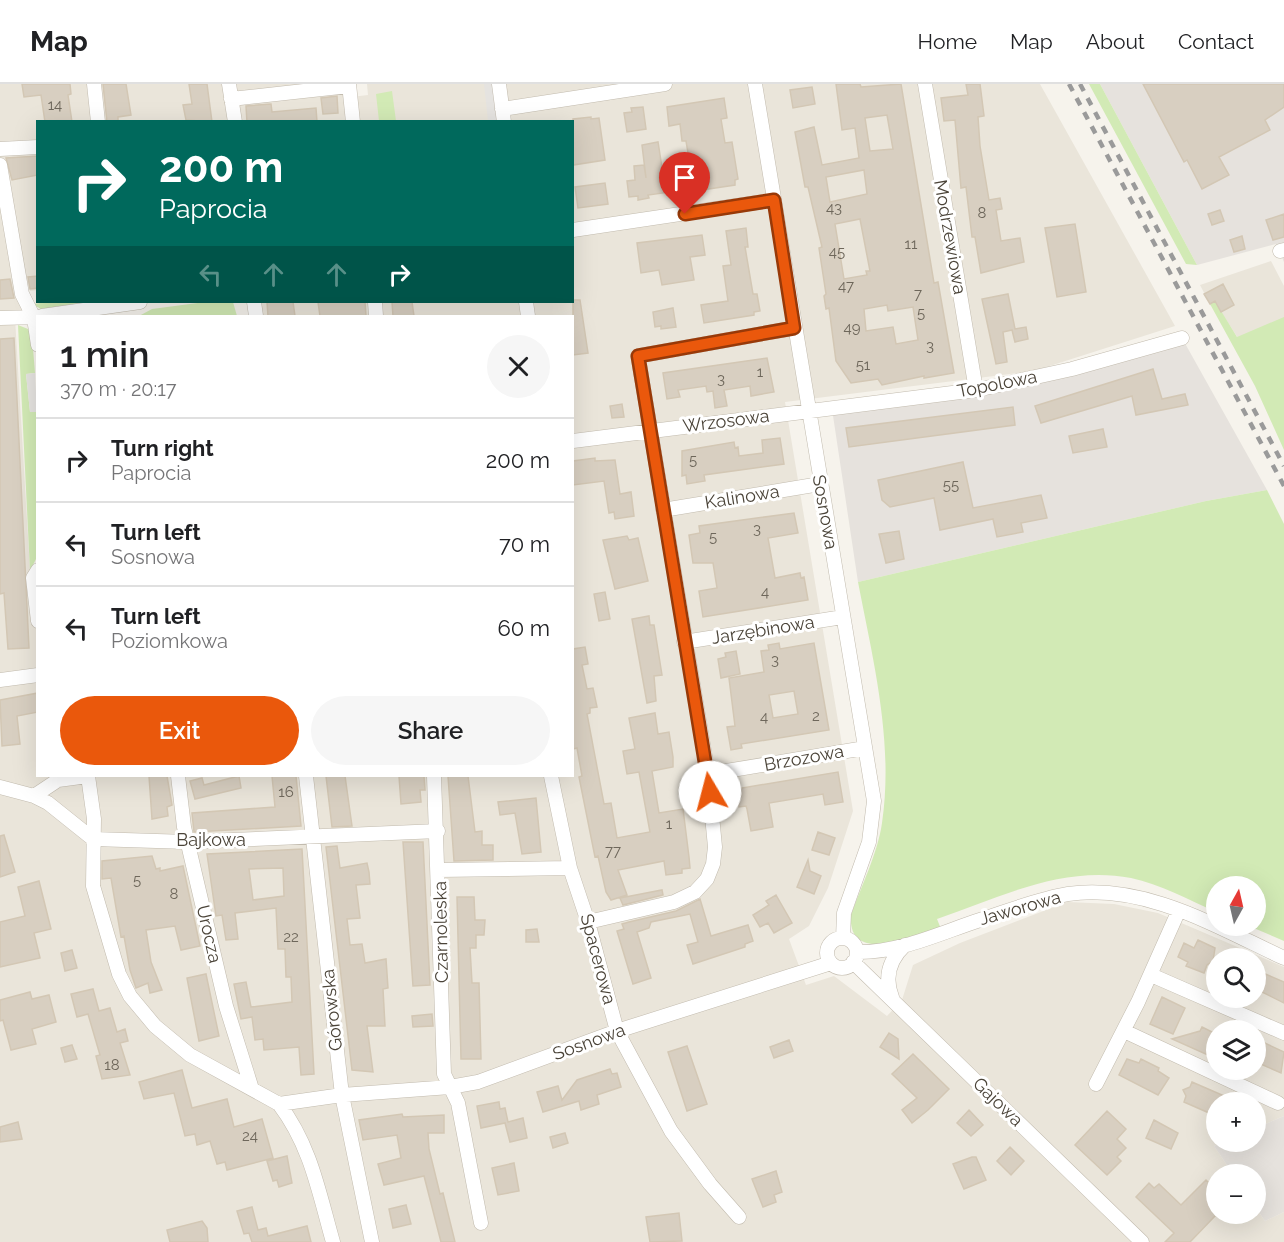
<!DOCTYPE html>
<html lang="en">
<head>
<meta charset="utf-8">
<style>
	:root { --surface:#fff; --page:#f6f6f6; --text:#202124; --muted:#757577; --line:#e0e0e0; --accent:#ea580c }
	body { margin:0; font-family:Raleway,sans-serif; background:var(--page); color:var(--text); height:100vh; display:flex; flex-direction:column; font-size:22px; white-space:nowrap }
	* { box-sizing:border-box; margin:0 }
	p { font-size:20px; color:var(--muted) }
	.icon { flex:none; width:33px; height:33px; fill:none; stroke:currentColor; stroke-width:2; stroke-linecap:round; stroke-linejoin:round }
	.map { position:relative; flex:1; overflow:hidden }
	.sheet { position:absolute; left:36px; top:231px; width:538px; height:462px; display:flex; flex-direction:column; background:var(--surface); border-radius:0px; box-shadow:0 6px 24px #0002 }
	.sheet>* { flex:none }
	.banner { position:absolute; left:36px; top:36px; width:538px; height:183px; border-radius:0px; box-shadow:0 6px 24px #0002; background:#00695c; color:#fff; overflow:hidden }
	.needle { width:39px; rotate:8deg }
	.tools { position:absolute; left:1206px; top:792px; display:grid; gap:12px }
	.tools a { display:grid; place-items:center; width:60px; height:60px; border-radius:50%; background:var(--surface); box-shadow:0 6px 24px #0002; font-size:30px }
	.pin { position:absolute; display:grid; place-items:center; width:51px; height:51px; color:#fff; margin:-62px -26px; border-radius:50% 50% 50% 0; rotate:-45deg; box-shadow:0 0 6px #0007 }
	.pin .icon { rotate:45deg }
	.me { position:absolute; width:66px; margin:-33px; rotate:352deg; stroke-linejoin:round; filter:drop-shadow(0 0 4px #0008) }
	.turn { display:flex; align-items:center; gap:21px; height:126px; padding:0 24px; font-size:27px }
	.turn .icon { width:78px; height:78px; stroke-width:2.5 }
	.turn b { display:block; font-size:42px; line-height:51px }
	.lanes { display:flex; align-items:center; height:57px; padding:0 24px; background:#0003; justify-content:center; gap:30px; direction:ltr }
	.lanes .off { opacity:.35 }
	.round { display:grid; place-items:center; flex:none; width:63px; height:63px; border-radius:32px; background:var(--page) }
	.headline { display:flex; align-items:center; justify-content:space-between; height:102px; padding:0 24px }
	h1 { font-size:36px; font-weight:600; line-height:45px }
	.primary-button { display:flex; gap:12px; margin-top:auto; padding:12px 24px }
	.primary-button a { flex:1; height:69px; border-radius:36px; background:var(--accent); color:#fff; font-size:24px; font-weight:600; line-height:69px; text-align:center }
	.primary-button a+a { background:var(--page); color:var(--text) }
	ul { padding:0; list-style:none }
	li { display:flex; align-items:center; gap:18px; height:84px; padding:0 24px; border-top:2px solid var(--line) }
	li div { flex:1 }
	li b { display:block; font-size:22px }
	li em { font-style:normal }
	header { display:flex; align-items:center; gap:36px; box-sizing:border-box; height:84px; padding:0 30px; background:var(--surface); border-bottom:2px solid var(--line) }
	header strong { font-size:28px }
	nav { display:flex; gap:33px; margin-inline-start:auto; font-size:21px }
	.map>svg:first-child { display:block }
	.residential { fill:#eae5da; fill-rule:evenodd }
	.industrial { fill:#e6e2dd }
	.green { fill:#d2eab5 }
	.parking { fill:#e5e3e0 }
	.building { fill:#d8cfc1; stroke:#d3c7b4; stroke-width:1.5; fill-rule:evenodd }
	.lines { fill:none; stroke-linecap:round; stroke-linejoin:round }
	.minor-casing { stroke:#c2bbae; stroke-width:15 }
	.minor { stroke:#fff; stroke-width:14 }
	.rail { stroke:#9a9a9a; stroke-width:4.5; stroke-dasharray:8 8; stroke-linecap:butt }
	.route-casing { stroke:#983908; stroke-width:15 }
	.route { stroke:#ea580c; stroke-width:10 }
	.labels { text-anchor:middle; stroke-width:6; stroke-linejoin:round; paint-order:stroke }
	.number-label { font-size:15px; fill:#6e675b }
	.street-label { font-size:18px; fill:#4b4439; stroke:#fff }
</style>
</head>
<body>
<header>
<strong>Map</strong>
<nav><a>Home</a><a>Map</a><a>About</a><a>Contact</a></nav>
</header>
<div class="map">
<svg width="1284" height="1158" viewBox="0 0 1284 1158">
	<rect width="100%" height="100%" fill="#f6f3ec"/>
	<!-- residential -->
	<path class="residential" d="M0,0H349L351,13L368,11L367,0H1040L1175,242L1034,287L785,318L853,727L828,804L809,842L789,855L806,901L834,892L887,932L902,916L913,881L960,859L1067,818L1114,820L1158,829L1284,883V1032L1256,1044V1018H1216V1058H1225L1214,1062L1233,1090H1216V1130H1256V1124L1265,1137L1284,1128V1158H0ZM38,38H573V218H254L256,232H573V692H38V494L30,487L15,234L30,226L10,143L30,207L38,206ZM1216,874H1256V914H1216ZM1216,946H1256V986H1216Z
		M1271,177L1284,202V285L1263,293L1216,220L1211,222L1200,201Z"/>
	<!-- industrial -->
	<path class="industrial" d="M1100,0H1284V178L1276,160L1197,181Z
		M1182,254L1267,406L1206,417L858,498L832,325L896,317Z
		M1284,1032V1128L1265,1137L1256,1124V1090H1233L1214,1062L1225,1058H1256V1044Z"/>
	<!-- green -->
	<path class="green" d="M1089,0H1100L1197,181L1186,180Z
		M392,7L396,37H379L376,10Z
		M1215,217L1237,253L1284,233V366L1255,302L1210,220Z
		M49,218H78L79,219L41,225L32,220Z
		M205,218H233L237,232H139L152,225Z
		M18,241L28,245L32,252L35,289L26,290L30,328H37L38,471L30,487Z
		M1267,406L1284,440V857L1249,842H1256V802H1216V828C1189,816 1160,800 1131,794C1063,781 1000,813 937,835L941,845C915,852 847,882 851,831C861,803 878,768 882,739C894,658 873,576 858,498L1206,417Z"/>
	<!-- parking -->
	<path class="parking" d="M484,0H499L504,37H488Z
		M35,289L37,328H30L26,290Z"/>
	<!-- building -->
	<path class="building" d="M22,0H70L71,10L68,11L72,38H45L41,11L24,13Z
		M103,0H126L131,31L118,33V38H107Z
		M189,0H207L212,38L186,36L183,21L192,20Z
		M836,0H860L861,3L901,0L934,199L938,198L954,289L924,294V292L882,301L878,295L851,299L836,277L829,224L826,225L824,212L826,210L819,164L822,163L808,103H805L795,48L814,43L822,81L859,74L855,44L842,46ZM887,31L893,65L870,67L865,34ZM864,86L867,110L830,118L826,93ZM860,135L870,187H866L867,191L844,195L835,140ZM887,221L888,227L913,223L918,256L896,260L893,243L866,247L864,225Z
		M966,0H980L984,32L978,33L980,62L989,116L1000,114L1002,125L996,126L1001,157L1020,154L1024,178L981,189L975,153H972L966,103L961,104L955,36L944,37L941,14L968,11Z
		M1143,0H1284V23L1265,36L1270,46L1219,73L1229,91L1202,105L1187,76L1184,78Z
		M812,3L815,20L793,24L790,6Z
		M337,12L338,29L323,30L321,14Z
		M724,14L727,34L721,35L725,59L732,58L738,95L735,96V101L676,110V107L648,111L649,114L638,116V112L629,113L627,97L635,96L634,82L644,81L646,94L642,61L658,58L663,90L691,86L686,57H682L680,40L669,42L667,23Z
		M271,20L272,28L316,24L317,38H247L246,22Z
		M643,23L646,45L627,48L624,29L632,28L631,24Z
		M591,33V35L599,34L605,76L573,81V35Z
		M38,72V91L12,96L6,74Z
		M605,99L608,120L578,124L575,103Z
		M1220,126L1224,137L1212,141L1208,130Z
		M1284,130V153L1273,156L1266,136Z
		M1075,140L1086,208L1057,213L1045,144Z
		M746,144L748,163H745L753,210H757L760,227L754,228V231L704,239L701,221L728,217L723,182L731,181L726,147Z
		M702,151L705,171L690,173L694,196L662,201L659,186L641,189L637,159Z
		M1242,152L1245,165L1234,168L1230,156Z
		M38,192V204L30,205L28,193Z
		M10,195L14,214L0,215V196Z
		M1223,200L1234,221L1221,228L1215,217L1210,220L1204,210Z
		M1008,210L1015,245L1026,243L1028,255L1015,258L1012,246L1003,248L1007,278L996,280L982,215Z
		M573,216H580L588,269L573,271Z
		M267,218H293L295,232H268Z
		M318,218H365L366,232H320Z
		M392,218H412L414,232H393Z
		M673,224L676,243L661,245V242L655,243L653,228Z
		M14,254L29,564L8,565L4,509L0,510V255Z
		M767,274L774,308L751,312L750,302L724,306L727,322L715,324L713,307L707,308L706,302L678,306L680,313L667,315L663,289Z
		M1153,285L1162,315L1185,310L1188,321L1136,331L1132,312L1041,339L1035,322Z
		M622,320L624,333L612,334L610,322Z
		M1013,323L1015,341L849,363L846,344Z
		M1103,345L1107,363L1073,369L1069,352Z
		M780,354L784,380L704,391L705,397L687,400L686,391L682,392V367L734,358L735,364L738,363L739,372L763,369L762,356Z
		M595,374V377L615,376L620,410L631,408L634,432L615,435L614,428L609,429L604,397L573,401V377Z
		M963,378L973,424L1041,411L1047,434L1021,439L1023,448L997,453L993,435L940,446L934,414L890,423L882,416L878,396Z
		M794,429L798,449L768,454L772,477L775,494L800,489L801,494L804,493L808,516L703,533L699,507L717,504L713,479H693L689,451L700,449L699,442Z
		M899,447L904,475L886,479L879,450Z
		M627,452L629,456L638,454L648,497L615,505L603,456Z
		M605,508L610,535L599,537L594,510Z
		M649,532L650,541H654L662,591L654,592L656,617L647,619L632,535Z
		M779,559L780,565L814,559L829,646L741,660L742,664L731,666L727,643L735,642L729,594L764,588L761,567L769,566L768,561ZM794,607L798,630L773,634L769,611Z
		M585,563L588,580L582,581L587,605L593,604L597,623L590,624V629L587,630L604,720L611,719L617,754L650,748L639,688L627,690L623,667L635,665L629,634L655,629L658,650L669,648L673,673V683L652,687L659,729L683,725L689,773L690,784L682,785V789L666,791L664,777L618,786L627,811L611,816L606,808L598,772L595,773L579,693L582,692L577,664L573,665V565Z
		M736,567L740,590L721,594L718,575L726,573L725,569Z
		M38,609V628L17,632L20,660L2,662L0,616Z
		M838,688L843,718L825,721L823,710L769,719L773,743L751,747L747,725L746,722L739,723L736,705Z
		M149,692H167L172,721L167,723L168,732L152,735Z
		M239,692L241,704L195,715L190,697L202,694L204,701Z
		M272,692H296L301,742L194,748L192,729L275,723Z
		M326,692H345L352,742L332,743Z
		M399,692H424L425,706H420L421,718L401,720Z
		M448,692H468L475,748L482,747V761H493V776L454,777Z
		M536,714L541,768L522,770L515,729L500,731L498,718Z
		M818,748L835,754L829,771L812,766Z
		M4,751L15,788L0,793V752Z
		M403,758H423L430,901L413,902Z
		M337,762L340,784L367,779L369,788L370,800L356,801L360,834L347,835L350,861L362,860L365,879L386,875L388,904L383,905L385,942H367L373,988L352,986L326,763Z
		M302,765L314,990L301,991L299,963L264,966L263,955L255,956L252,933L241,935L234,900L246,898L251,923L292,918L291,893H286L285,865H278L276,824L235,829L238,855L226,856L222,831L216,832L207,770ZM283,784L284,812L253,816L249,785Z
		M152,772L156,785L160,784V787L183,782L200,862L181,866L175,842L146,846L151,878L162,906L150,909L148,899L136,904L130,886L124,852L121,853L111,794L102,795V777Z
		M808,776L810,787L821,792L814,810L797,803Z
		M39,797L51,845L34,849L40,874L0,883V838L25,832L18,803Z
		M662,806L663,811L623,821L620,814Z
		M776,811L792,839L774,849L768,839L760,843L753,831L769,821L766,817Z
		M457,813H474L475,836H485L484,851H476V864H470L472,899H479L481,975H461Z
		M700,815L711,852L748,841L753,857L745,860V863L693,880L687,861L698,858L690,830L651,838L649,844L637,848L651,894L633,900L617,847L624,845L622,840L629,838L676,827Z
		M537,845L539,858H526V846Z
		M1198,856L1215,864L1213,877L1207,881L1204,889L1186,882L1188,878L1178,873L1184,859L1194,864Z
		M72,866L77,884L65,887L61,869Z
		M1256,886L1284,898V919L1256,905Z
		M206,890L219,952L199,957L187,894Z
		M93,905L99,927L110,924L117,948L125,945L128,957L120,959L130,991L102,995L96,972L100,971L88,930L77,933L71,910Z
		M30,908L32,915L49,911L56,938L32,945L36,960L11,966L3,936L0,937V916Z
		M1162,913L1185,924L1173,950L1150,940Z
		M432,930L433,942L413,943L412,932Z
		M1202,943L1216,950V966L1212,963L1208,971L1172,955L1200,947Z
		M889,949L898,955L899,975L880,963Z
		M1256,955L1284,968L1281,989L1256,978Z
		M789,956L793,967L774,974L770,963Z
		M72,961L77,975L65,978L61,964Z
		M687,962L707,1020L687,1027L668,968Z
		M913,970L949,1005L928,1026L912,1039L902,1026L917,1014L892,990Z
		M1127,975L1139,979L1141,975L1159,984L1158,987L1169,994L1158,1011L1119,991Z
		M610,985L612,990L617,989L621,1003L597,1011L599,1020L581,1026L579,1017L543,1028L537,1008L558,1002L562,1016L577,996Z
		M182,986L192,1024L227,1015L234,1043L262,1035L273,1074L227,1086L225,1078L217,1080L210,1057L197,1061L195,1050L185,1052L174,1009L144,1015L139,998Z
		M1192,998L1238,1018H1216V1032L1184,1018L1186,1012L1183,1006L1190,1003Z
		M499,1018L500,1025L505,1024L508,1038L523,1034L527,1054L510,1058L505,1039L481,1044L477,1022Z
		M969,1026L983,1041L971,1052L957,1039Z
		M1107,1027L1126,1045L1117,1055L1126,1064L1117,1073L1121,1077L1107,1091L1075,1061Z
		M402,1030L403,1033L444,1031V1049H428L429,1065L440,1110L443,1109L455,1158H441L424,1092L384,1101L378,1080L401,1074L397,1051L363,1056L359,1036Z
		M1154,1036L1178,1049L1171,1065L1146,1054Z
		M18,1038L22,1055L0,1058V1043Z
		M565,1049L568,1059L553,1064L550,1053Z
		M1010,1063L1024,1077L1011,1091L997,1077Z
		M287,1072L292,1099L279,1103L277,1096L273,1097L267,1077Z
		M972,1073H976L986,1096L964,1105L953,1080Z
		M514,1079L519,1107L498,1111L492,1084Z
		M776,1087L782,1108L774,1111L776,1118L763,1123L752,1095Z
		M1206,1096L1216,1106V1131L1190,1158H1165L1174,1149L1136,1113L1149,1099L1154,1104L1159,1100L1181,1121Z
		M406,1121L411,1140L393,1144L389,1125Z
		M252,1123L258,1146L266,1144L268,1152L307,1142L311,1158H252L249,1149L244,1150L237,1127Z
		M679,1129L682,1157L650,1158L646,1133Z
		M202,1137L207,1144L208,1158H170L167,1146Z"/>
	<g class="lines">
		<defs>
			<path id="minor" d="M94,0L98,38
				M229,0L235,38
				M349,0L353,38
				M499,0L504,38
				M755,0L874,717L869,758L844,829L843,854
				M925,0L976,306
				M231,15L349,2
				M502,25L665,0
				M0,65L38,63
				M0,81L22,210L34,234L38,261
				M573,146L774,116
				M1280,167L1284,166
				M254,218L256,232
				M375,218L376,232
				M526,218L528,232
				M42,232L140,218
				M0,234L38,233
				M573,357L976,306L1072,285L1182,254
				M663,426L820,400
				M38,486L33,494L38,537
				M684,558L843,533
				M0,596L38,591
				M708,690L865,664
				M88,692L94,735L93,802L119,890L130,912L155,942L190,971L279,1020L342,1011L450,1003L478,998L617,947L831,879
				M178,692L184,743L226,922L252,1005
				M306,692L342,1011L372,1158
				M434,692L444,990L458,1019L481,1139
				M551,692L570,784L588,838L617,947L671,1047L710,1100L739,1133
				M0,703L34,712L48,719L93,755L188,758L438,747
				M34,712L58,696L88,692
				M439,786L570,784
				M588,838L674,818L695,808L707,795L713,780L715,763L708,690L638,272L794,244
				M827 869a15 15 0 1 1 30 0a15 15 0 1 1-30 0Z
				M857,868C899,869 940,849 980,836C1008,827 1038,815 1068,810C1145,799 1217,843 1284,874
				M853,878L1142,1158
				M1151,891L1284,949
				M892,913C884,893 889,876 905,861
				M1124,947L1278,1019
				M1096,1000L1138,918L1179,826
				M279,1020C311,1062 319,1109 333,1158"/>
		</defs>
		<!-- minor casing -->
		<use href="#minor" class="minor-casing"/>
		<!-- minor -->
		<use href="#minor" class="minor"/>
		<!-- rail -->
		<path class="rail" d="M1069,0L1284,402
			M1080,0L1284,382"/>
	</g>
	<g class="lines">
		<defs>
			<path id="route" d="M685,130L774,116L794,244L638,272L710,708"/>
		</defs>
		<!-- route casing -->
		<use href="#route" class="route-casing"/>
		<!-- route -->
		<use href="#route" class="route"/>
	</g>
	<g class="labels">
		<!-- number labels -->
		<g class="number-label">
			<text x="55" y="26">14</text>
			<text x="834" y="129">43</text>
			<text x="982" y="134">8</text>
			<text x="911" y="165">11</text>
			<text x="837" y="173">45</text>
			<text x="846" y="207">47</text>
			<text x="918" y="215">7</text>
			<text x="921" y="234">5</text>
			<text x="852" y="249">49</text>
			<text x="930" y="267">3</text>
			<text x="863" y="286">51</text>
			<text x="760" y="293">1</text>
			<text x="721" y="300">3</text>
			<text x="693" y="381">5</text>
			<text x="951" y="406">55</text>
			<text x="757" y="450">3</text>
			<text x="713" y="458">5</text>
			<text x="765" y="513">4</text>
			<text x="775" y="581">3</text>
			<text x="816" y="637">2</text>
			<text x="764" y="638">4</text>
			<text x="286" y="713">16</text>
			<text x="669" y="745">1</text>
			<text x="613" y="772">77</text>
			<text x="137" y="801">5</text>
			<text x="174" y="815">8</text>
			<text x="291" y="858">22</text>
			<text x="112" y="986">18</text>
			<text x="250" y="1057">24</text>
		</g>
		<!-- street labels -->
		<g class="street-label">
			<text transform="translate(950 153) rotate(80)" y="6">Modrzewiowa</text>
			<text transform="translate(997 300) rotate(-11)" y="6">Topolowa</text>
			<text transform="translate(726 337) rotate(-7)" y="6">Wrzosowa</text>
			<text transform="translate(742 413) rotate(-9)" y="6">Kalinowa</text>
			<text transform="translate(825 428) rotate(80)" y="6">Sosnowa</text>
			<text transform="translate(763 546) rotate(-9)" y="6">Jarzębinowa</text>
			<text transform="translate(804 674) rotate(-10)" y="6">Brzozowa</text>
			<text x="211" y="762">Bajkowa</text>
			<text transform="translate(1020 824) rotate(-16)" y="6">Jaworowa</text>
			<text transform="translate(441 848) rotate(-91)" y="6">Czarnoleska</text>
			<text transform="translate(209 850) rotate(77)" y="6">Urocza</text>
			<text transform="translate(598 875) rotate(75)" y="6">Spacerowa</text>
			<text transform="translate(332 926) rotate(-96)" y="6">Górowska</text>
			<text transform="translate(589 958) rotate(-20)" y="6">Sosnowa</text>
			<text transform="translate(998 1018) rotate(44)" y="6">Gajowa</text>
		</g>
	</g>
</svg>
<div class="tools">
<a><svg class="needle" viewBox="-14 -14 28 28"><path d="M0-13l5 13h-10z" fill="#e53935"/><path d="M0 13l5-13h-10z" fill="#757577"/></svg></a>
<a><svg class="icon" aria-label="search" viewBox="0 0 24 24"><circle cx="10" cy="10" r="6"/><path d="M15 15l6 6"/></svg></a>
<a><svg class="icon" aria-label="layers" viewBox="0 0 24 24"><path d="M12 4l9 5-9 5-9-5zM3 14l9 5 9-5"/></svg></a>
<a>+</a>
<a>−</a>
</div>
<div class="pin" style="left:685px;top:130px;background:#d93025"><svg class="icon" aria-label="arrive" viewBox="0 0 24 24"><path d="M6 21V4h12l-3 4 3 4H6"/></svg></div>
<svg class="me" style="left:710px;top:708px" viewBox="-20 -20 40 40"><circle r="19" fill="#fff"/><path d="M0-13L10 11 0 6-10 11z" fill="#ea580c"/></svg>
<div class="banner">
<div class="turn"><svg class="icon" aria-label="right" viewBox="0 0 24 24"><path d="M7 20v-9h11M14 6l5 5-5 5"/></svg><div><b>200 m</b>Paprocia</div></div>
<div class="lanes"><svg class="icon off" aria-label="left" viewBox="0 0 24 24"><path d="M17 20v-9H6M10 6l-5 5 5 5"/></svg><svg class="icon off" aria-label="ahead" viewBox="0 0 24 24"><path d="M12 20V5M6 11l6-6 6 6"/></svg><svg class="icon off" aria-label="ahead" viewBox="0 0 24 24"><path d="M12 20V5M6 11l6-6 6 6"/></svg><svg class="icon" aria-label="right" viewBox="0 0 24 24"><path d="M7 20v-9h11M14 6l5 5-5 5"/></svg></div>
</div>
<section class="sheet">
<div class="headline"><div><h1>1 min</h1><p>370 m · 20:17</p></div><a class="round"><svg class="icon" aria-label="close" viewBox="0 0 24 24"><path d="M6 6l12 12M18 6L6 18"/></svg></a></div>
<ul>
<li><svg class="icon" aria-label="right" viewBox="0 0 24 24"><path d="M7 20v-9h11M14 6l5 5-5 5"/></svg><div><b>Turn right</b><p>Paprocia</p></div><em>200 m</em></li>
<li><svg class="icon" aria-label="left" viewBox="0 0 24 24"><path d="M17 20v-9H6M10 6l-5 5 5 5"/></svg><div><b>Turn left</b><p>Sosnowa</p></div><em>70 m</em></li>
<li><svg class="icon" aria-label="left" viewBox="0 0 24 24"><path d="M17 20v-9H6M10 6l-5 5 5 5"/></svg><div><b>Turn left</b><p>Poziomkowa</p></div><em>60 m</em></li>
</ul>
<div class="primary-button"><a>Exit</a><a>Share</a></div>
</section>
</div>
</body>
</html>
